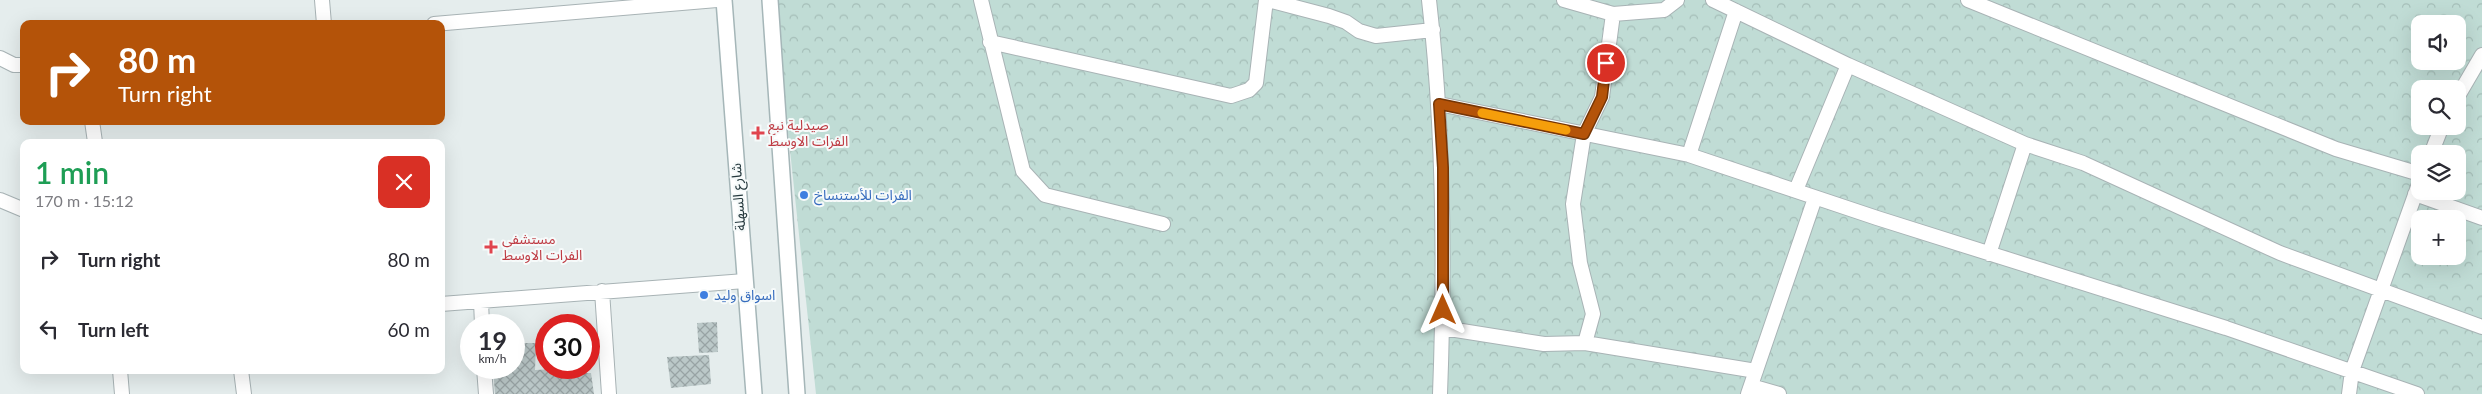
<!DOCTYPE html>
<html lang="en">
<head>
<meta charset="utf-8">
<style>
	:root { --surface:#fff; --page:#f7f7f7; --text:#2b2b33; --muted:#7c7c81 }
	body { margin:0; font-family:Lato,"Noto Sans Arabic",sans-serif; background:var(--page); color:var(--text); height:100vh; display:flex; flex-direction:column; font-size:19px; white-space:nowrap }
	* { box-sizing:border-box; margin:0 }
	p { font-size:16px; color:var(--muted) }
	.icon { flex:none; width:28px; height:28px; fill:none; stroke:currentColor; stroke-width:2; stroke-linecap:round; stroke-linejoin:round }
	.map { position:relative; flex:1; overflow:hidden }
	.side { position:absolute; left:20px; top:139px; width:425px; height:235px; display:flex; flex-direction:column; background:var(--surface); border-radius:10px; box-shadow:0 5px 20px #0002 }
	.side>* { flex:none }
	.banner { position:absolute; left:20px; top:20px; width:425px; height:105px; border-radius:10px; box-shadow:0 5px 20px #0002; background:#b45309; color:#fff; overflow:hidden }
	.controls { position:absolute; left:2411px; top:15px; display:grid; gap:10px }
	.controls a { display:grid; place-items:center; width:55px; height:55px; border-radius:10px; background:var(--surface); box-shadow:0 5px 20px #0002; font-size:25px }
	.speed { position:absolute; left:460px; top:314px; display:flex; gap:10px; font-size:25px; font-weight:700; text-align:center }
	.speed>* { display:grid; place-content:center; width:65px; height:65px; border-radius:50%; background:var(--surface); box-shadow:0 5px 20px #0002; line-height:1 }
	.speed small { font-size:12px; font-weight:400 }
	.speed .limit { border:8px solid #d22; background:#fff; color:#111 }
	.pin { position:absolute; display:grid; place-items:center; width:42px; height:42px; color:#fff; margin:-21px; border:2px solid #fff; border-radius:50%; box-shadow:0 1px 5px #0007 }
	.me { position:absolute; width:55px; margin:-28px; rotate:0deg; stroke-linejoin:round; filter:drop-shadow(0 0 4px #0008) }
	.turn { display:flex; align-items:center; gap:18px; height:105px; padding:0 15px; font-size:22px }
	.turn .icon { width:65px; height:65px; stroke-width:2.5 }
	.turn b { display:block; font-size:35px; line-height:42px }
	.round { display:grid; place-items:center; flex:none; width:52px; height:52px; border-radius:10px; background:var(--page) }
	.overview { display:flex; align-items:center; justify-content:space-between; height:85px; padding:0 15px }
	h1 { font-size:30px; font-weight:600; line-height:38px; color:#1e9e55 }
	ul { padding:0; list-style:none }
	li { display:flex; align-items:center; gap:15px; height:70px; padding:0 15px }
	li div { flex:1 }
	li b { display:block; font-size:19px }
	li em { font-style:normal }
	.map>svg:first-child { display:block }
	.forest { fill:url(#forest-crowns); fill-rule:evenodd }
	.building { fill:url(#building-cross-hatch) }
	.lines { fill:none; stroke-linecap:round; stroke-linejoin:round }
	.minor-casing { stroke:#a8b3b5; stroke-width:16 }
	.secondary-casing { stroke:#a5b6b8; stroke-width:18 }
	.minor { stroke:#fff; stroke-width:14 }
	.secondary { stroke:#fff; stroke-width:15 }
	.route-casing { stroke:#753606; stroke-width:12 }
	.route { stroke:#b45309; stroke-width:9 }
	.slow { stroke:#f59e0b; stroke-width:9 }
	.health-dot { fill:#e0444e; stroke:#f6fafa; stroke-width:2 }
	.shop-dot { fill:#3f7fe0; stroke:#f6fafa; stroke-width:2 }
	.labels { text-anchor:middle; stroke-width:4; stroke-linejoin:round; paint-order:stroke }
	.health-label { font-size:14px; fill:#be3a42; stroke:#f6fafa; text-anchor:start }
	.shop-label { font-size:14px; fill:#366cbe; stroke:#f6fafa; text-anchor:start }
	.street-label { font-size:14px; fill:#26393e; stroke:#f6fafa }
</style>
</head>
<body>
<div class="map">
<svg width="2482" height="394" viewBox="0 0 2482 394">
	<defs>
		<pattern id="forest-crowns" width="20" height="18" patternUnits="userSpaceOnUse" patternTransform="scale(1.25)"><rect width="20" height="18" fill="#c0dcd5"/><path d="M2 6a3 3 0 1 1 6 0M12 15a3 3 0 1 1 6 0" fill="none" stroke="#a5beb8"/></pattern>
		<pattern id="building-cross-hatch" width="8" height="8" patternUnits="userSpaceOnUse" patternTransform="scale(1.25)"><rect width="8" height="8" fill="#bbc8c8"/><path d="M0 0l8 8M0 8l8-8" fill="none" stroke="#98a3a4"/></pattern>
	</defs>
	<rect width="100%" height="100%" fill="#e5eded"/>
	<!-- forest -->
	<path class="forest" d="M774,0H2482V394H816ZM2420,24H2458V61H2420ZM2420,89H2458V126H2420ZM2420,154H2458V191H2420ZM2420,219H2458V256H2420Z"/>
	<!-- building -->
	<path class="building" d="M717,322L718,352L699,353L697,323Z
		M514,343H536L535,370L580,368V373H591L594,394H495L493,368H514Z
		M709,355L711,384L671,388L667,357Z"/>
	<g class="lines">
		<defs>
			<path id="minor" d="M322,0L324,24
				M981,0L1023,171L1045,195L1163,224
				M1268,0L1329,16L1346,22L1359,31L1376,36L1433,30
				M1429,0C1444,131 1445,262 1440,394
				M1713,0L1848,65L2025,144L2083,163L2280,253L2482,327
				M1968,0L2336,149L2420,174
				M1613,14L1664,10L1677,0
				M434,24L717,0
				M990,42L1231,96L1249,90L1256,83L1266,0
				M0,58L14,65H24
				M2458,96L2482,55
				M1439,104L1689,155L1877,218L2226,328L2417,394
				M92,121L95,142
				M2431,154L2442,126
				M1689,155L1736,11
				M1796,190L1848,65
				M2415,194L2482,218
				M0,200L24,210
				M1989,254L2025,144
				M602,291L609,394
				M481,301L482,325
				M441,304L745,281
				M1443,328L1544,344L1585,343L1593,314L1580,263L1573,204L1584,134L1602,97L1613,14L1564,0
				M1585,343L1756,371
				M484,368L486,394
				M120,370L122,394
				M241,370L244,394
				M1751,386L1779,394
				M1748,394L1815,198
				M2349,394L2352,371L2420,181"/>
			<path id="secondary" d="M724,0L754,394
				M770,0L797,394"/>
		</defs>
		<!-- minor casing -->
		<use href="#minor" class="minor-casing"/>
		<!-- secondary casing -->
		<use href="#secondary" class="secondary-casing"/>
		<!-- minor -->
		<use href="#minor" class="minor"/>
		<!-- secondary -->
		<use href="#secondary" class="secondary"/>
	</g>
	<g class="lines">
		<defs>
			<path id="route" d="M1443,310V168L1439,104L1584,134L1602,97L1606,63"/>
		</defs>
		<!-- route casing -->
		<use href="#route" class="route-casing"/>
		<!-- route -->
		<use href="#route" class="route"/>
		<!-- slow -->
		<path class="slow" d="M1482,113L1566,130"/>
	</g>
	<!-- markers -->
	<g class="health-dot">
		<path d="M755.5 125.5h5v5h5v5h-5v5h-5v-5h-5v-5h5z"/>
		<path d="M488.5 239.5h5v5h5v5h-5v5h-5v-5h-5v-5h5z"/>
	</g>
	<g class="shop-dot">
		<circle cx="804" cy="195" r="5"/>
		<circle cx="704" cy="295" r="5"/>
	</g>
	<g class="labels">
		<!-- health labels -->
		<g class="health-label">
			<text x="768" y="130">صيدلية نبع<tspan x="768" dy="16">الفرات الاوسط</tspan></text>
			<text x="502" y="244">مستشفى<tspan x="502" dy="16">الفرات الاوسط</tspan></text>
		</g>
		<!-- shop labels -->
		<g class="shop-label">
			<text x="814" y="200">الفرات للأستنساخ</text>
			<text x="714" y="300">اسواق وليد</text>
		</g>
		<!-- street labels -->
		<g class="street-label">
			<text transform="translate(738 197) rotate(-94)" y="5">شارع السهلة</text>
		</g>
	</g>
</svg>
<div class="controls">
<a><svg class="icon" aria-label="sound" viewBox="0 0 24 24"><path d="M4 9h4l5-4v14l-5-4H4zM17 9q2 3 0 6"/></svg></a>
<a><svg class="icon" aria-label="search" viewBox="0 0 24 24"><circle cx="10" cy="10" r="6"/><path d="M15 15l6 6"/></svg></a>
<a><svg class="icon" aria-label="layers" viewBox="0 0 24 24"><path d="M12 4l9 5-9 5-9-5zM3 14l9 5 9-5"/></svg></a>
<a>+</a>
</div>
<div class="speed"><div>19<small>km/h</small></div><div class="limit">30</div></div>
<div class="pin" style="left:1606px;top:63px;background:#d93025"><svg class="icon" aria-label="arrive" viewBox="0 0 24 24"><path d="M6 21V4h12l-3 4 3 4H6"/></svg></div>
<svg class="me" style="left:1443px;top:310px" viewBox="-20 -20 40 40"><path d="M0-17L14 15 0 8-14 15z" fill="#b45309" stroke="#fff" stroke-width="4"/></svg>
<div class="banner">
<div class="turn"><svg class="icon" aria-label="right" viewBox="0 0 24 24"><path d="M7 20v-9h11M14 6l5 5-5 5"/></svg><div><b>80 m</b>Turn right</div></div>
</div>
<section class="side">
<div class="overview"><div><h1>1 min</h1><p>170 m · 15:12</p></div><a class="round" style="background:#d93025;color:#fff"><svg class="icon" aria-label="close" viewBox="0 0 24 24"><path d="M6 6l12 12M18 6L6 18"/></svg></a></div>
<ul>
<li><svg class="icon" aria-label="right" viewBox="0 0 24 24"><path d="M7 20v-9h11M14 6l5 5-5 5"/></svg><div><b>Turn right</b></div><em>80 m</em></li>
<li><svg class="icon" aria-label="left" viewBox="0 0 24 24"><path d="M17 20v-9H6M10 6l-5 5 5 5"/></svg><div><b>Turn left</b></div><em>60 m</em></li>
</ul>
</section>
</div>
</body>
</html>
